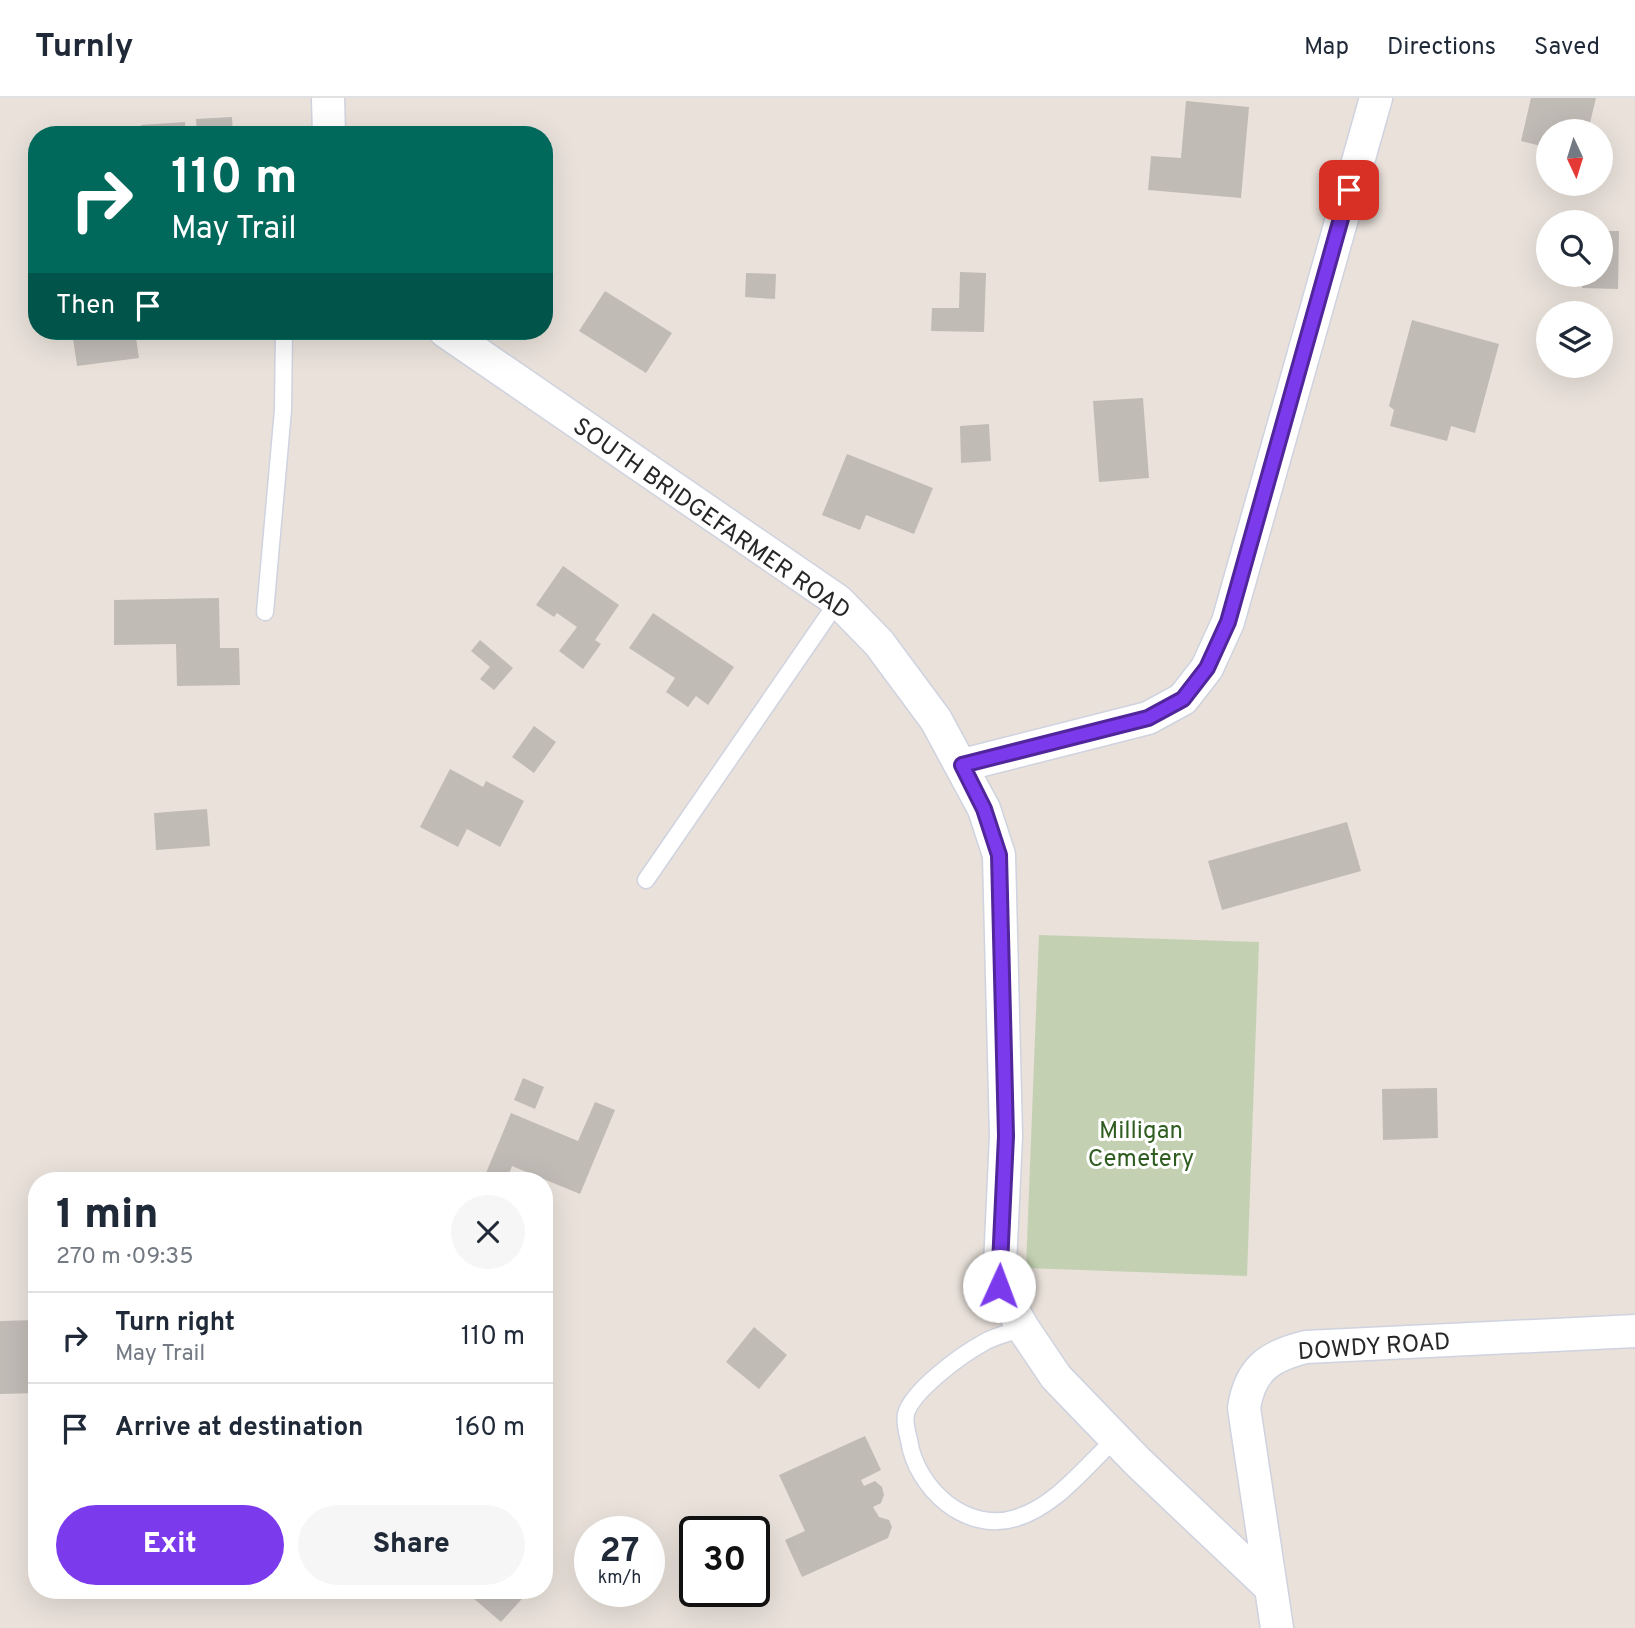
<!DOCTYPE html>
<html lang="en">
<head>
<meta charset="utf-8">
<style>
	:root { --surface:#fff; --page:#f6f6f7; --text:#1f2937; --muted:#747a83; --line:#e0e1e3; --accent:#7c3aed }
	body { margin:0; font-family:Overpass,sans-serif; background:var(--page); color:var(--text); height:100vh; display:flex; flex-direction:column; font-size:26px; white-space:nowrap }
	* { box-sizing:border-box; margin:0 }
	p { font-size:23px; color:var(--muted) }
	.icon { flex:none; width:38px; height:38px; fill:none; stroke:currentColor; stroke-width:2; stroke-linecap:round; stroke-linejoin:round }
	.map { position:relative; flex:1; overflow:hidden }
	.panel { position:absolute; left:28px; top:1074px; width:525px; height:427px; display:flex; flex-direction:column; background:var(--surface); border-radius:28px; box-shadow:0 7px 28px #0002 }
	.panel>* { flex:none }
	.hud { position:absolute; left:28px; top:28px; width:525px; height:214px; border-radius:28px; box-shadow:0 7px 28px #0002; background:#00695c; color:#fff; overflow:hidden }
	.needle { width:46px; rotate:176deg }
	.buttons { position:absolute; left:1536px; top:21px; display:grid; gap:14px }
	.buttons a { display:grid; place-items:center; width:77px; height:77px; border-radius:50%; background:var(--surface); box-shadow:0 7px 28px #0002; font-size:35px }
	.speed { position:absolute; left:574px; top:1418px; display:flex; gap:14px; font-size:35px; font-weight:700; text-align:center }
	.speed>* { display:grid; place-content:center; width:91px; height:91px; border-radius:50%; background:var(--surface); box-shadow:0 7px 28px #0002; line-height:1 }
	.speed small { font-size:18px; font-weight:400 }
	.speed .limit { border:4px solid #111; border-radius:10px; background:#fff; color:#111 }
	.pin { position:absolute; display:grid; place-items:center; width:60px; height:60px; color:#fff; margin:-30px; border-radius:14px; box-shadow:0 4px 10px #0006 }
	.me { position:absolute; width:77px; margin:-38px; rotate:2deg; stroke-linejoin:round; filter:drop-shadow(0 0 5px #0008) }
	.turn { display:flex; align-items:center; gap:24px; height:147px; padding:0 28px; font-size:32px }
	.turn .icon { width:91px; height:91px; stroke-width:2.5 }
	.turn b { display:block; font-size:49px; line-height:60px }
	.then { display:flex; align-items:center; height:66px; padding:0 28px; background:#0003; gap:14px; font-size:26px }
	.round { display:grid; place-items:center; flex:none; width:74px; height:74px; border-radius:37px; background:var(--page) }
	.headline { display:flex; align-items:center; justify-content:space-between; height:119px; padding:0 28px }
	h1 { font-size:42px; font-weight:800; line-height:52px }
	.action { display:flex; gap:14px; margin-top:auto; padding:14px 28px }
	.action a { flex:1; height:80px; border-radius:42px; background:var(--accent); color:#fff; font-size:28px; font-weight:800; line-height:80px; text-align:center }
	.action a+a { background:var(--page); color:var(--text) }
	ul { padding:0; list-style:none }
	li { display:flex; align-items:center; gap:21px; height:91px; padding:0 28px; border-top:2px solid var(--line) }
	li div { flex:1 }
	li b { display:block; font-size:26px }
	li em { font-style:normal }
	header { display:flex; align-items:center; gap:42px; box-sizing:border-box; height:98px; padding:0 35px; background:var(--surface); border-bottom:2px solid var(--line) }
	header strong { font-size:33px }
	nav { display:flex; gap:38px; margin-inline-start:auto; font-size:24px }
	.map>svg:first-child { display:block }
	.cemetery { fill:#c3d1b2 }
	.building { fill:#c1bbb6 }
	.lines { fill:none; stroke-linecap:round; stroke-linejoin:round }
	.service-casing { stroke:#cfd3df; stroke-width:19 }
	.minor-casing { stroke:#cfd3df; stroke-width:35 }
	.service { stroke:#fff; stroke-width:16 }
	.minor { stroke:#fff; stroke-width:32 }
	.route-casing { stroke:#51269a; stroke-width:18 }
	.route { stroke:#7c3aed; stroke-width:12 }
	.labels { text-anchor:middle; stroke-width:6; stroke-linejoin:round; paint-order:stroke }
	.street-label { font-size:24px; fill:#272727; stroke:#fff }
	.park-label { font-size:24px; fill:#2f5d1f; stroke:#fff }
</style>
</head>
<body>
<header>
<strong>Turnly</strong>
<nav><a>Map</a><a>Directions</a><a>Saved</a></nav>
</header>
<div class="map">
<svg width="1635" height="1530" viewBox="0 0 1635 1530">
	<rect width="100%" height="100%" fill="#e9e1da"/>
	<!-- cemetery -->
	<path class="cemetery" d="M1039,837L1259,844L1247,1178L1026,1170Z"/>
	<!-- building -->
	<path class="building" d="M1531,0H1596L1588,33H1549V50L1521,43Z
		M1186,3L1249,9L1241,100L1148,92L1151,58L1181,60Z
		M232,19L233,37H197L196,21Z
		M185,24L186,37H142L141,27Z
		M1601,133H1619L1618,191L1582,190L1583,177H1601Z
		M960,174L986,175L984,234L931,233L932,210H959Z
		M746,175L776,176L775,201L745,199Z
		M605,193L672,235L646,275L579,233Z
		M1412,222L1499,246L1475,335L1451,328L1447,343L1390,328L1394,312L1389,308Z
		M72,233H135L139,260L77,268Z
		M1143,300L1149,380L1099,384L1093,303Z
		M989,326L991,363L961,365L960,328Z
		M847,356L933,390L914,436L866,417L860,432L822,417Z
		M563,468L619,507L595,542L601,546L583,571L559,553L577,529L557,515L554,519L536,507Z
		M219,500L220,550H239L240,587L177,588L176,546L114,547V502Z
		M653,515L734,569L708,607L696,598L688,609L666,594L675,580L629,550Z
		M480,542L513,570L494,592L480,581L490,569L471,553Z
		M534,628L556,644L534,675L512,659Z
		M450,671L483,689L486,683L524,703L500,749L467,731L458,749L420,729Z
		M207,711L210,748L156,752L154,715Z
		M1347,724L1361,773L1222,812L1208,763Z
		M523,980L544,989L535,1011L514,1002Z
		M1437,990L1438,1040L1383,1042L1382,991Z
		M595,1004L615,1012L580,1096L512,1068L506,1083L486,1075L511,1015L578,1043Z
		M37,1222V1295L0,1296V1223Z
		M754,1229L787,1257L759,1291L726,1264Z
		M865,1338L881,1372L861,1382L864,1388L875,1383L882,1389L884,1397L881,1405L873,1409L879,1419L889,1422L892,1429L888,1440L802,1479L785,1442L805,1433L779,1377Z
		M465,1493H529L501,1524Z"/>
	<g class="lines">
		<defs>
			<path id="service" d="M265,514L283,312L284,233
				M646,782L838,503
				M1023,1230C1010,1235 994,1238 983,1245C961,1257 912,1293 906,1316C904,1324 907,1334 909,1342C916,1390 966,1436 1016,1420C1056,1408 1086,1368 1115,1341"/>
			<path id="minor" d="M328,0L329,37
				M445,233L838,503L879,545L936,622L984,711L999,757L1006,1038L999,1188L1023,1230L1056,1279L1138,1364L1271,1490L1277,1530
				M963,667L1148,620L1183,601L1207,570L1228,524L1376,0
				M1271,1490L1244,1310C1250,1271 1269,1258 1306,1249L1635,1233"/>
		</defs>
		<!-- service casing -->
		<use href="#service" class="service-casing"/>
		<!-- minor casing -->
		<use href="#minor" class="minor-casing"/>
		<!-- service -->
		<use href="#service" class="service"/>
		<!-- minor -->
		<use href="#minor" class="minor"/>
	</g>
	<g class="lines">
		<defs>
			<path id="route" d="M999,1188L1006,1038L999,757L984,711L962,667L1148,620L1183,601L1207,570L1228,524L1349,92"/>
		</defs>
		<!-- route casing -->
		<use href="#route" class="route-casing"/>
		<!-- route -->
		<use href="#route" class="route"/>
	</g>
	<g class="labels">
		<!-- street labels -->
		<g class="street-label">
			<text transform="translate(712 420) rotate(35)" y="8">SOUTH BRIDGEFARMER ROAD</text>
			<text transform="translate(1374 1248) rotate(-4)" y="8">DOWDY ROAD</text>
		</g>
		<!-- park labels -->
		<g class="park-label">
			<text x="1141" y="1040">Milligan<tspan x="1141" dy="28">Cemetery</tspan></text>
		</g>
	</g>
</svg>
<div class="buttons">
<a><svg class="needle" viewBox="-14 -14 28 28"><path d="M0-13l5 13h-10z" fill="#e53935"/><path d="M0 13l5-13h-10z" fill="#747a83"/></svg></a>
<a><svg class="icon" aria-label="search" viewBox="0 0 24 24"><circle cx="10" cy="10" r="6"/><path d="M15 15l6 6"/></svg></a>
<a><svg class="icon" aria-label="layers" viewBox="0 0 24 24"><path d="M12 4l9 5-9 5-9-5zM3 14l9 5 9-5"/></svg></a>
</div>
<div class="speed"><div>27<small>km/h</small></div><div class="limit">30</div></div>
<div class="pin" style="left:1349px;top:92px;background:#d93025"><svg class="icon" aria-label="arrive" viewBox="0 0 24 24"><path d="M6 21V4h12l-3 4 3 4H6"/></svg></div>
<svg class="me" style="left:999px;top:1188px" viewBox="-20 -20 40 40"><circle r="19" fill="#fff"/><path d="M0-13L10 11 0 6-10 11z" fill="#7c3aed"/></svg>
<div class="hud">
<div class="turn"><svg class="icon" aria-label="right" viewBox="0 0 24 24"><path d="M7 20v-9h11M14 6l5 5-5 5"/></svg><div><b>110 m</b>May Trail</div></div>
<div class="then">Then<svg class="icon" aria-label="arrive" viewBox="0 0 24 24"><path d="M6 21V4h12l-3 4 3 4H6"/></svg></div>
</div>
<section class="panel">
<div class="headline"><div><h1>1 min</h1><p>270 m · 09:35</p></div><a class="round"><svg class="icon" aria-label="close" viewBox="0 0 24 24"><path d="M6 6l12 12M18 6L6 18"/></svg></a></div>
<ul>
<li><svg class="icon" aria-label="right" viewBox="0 0 24 24"><path d="M7 20v-9h11M14 6l5 5-5 5"/></svg><div><b>Turn right</b><p>May Trail</p></div><em>110 m</em></li>
<li><svg class="icon" aria-label="arrive" viewBox="0 0 24 24"><path d="M6 21V4h12l-3 4 3 4H6"/></svg><div><b>Arrive at destination</b></div><em>160 m</em></li>
</ul>
<div class="action"><a>Exit</a><a>Share</a></div>
</section>
</div>
</body>
</html>
